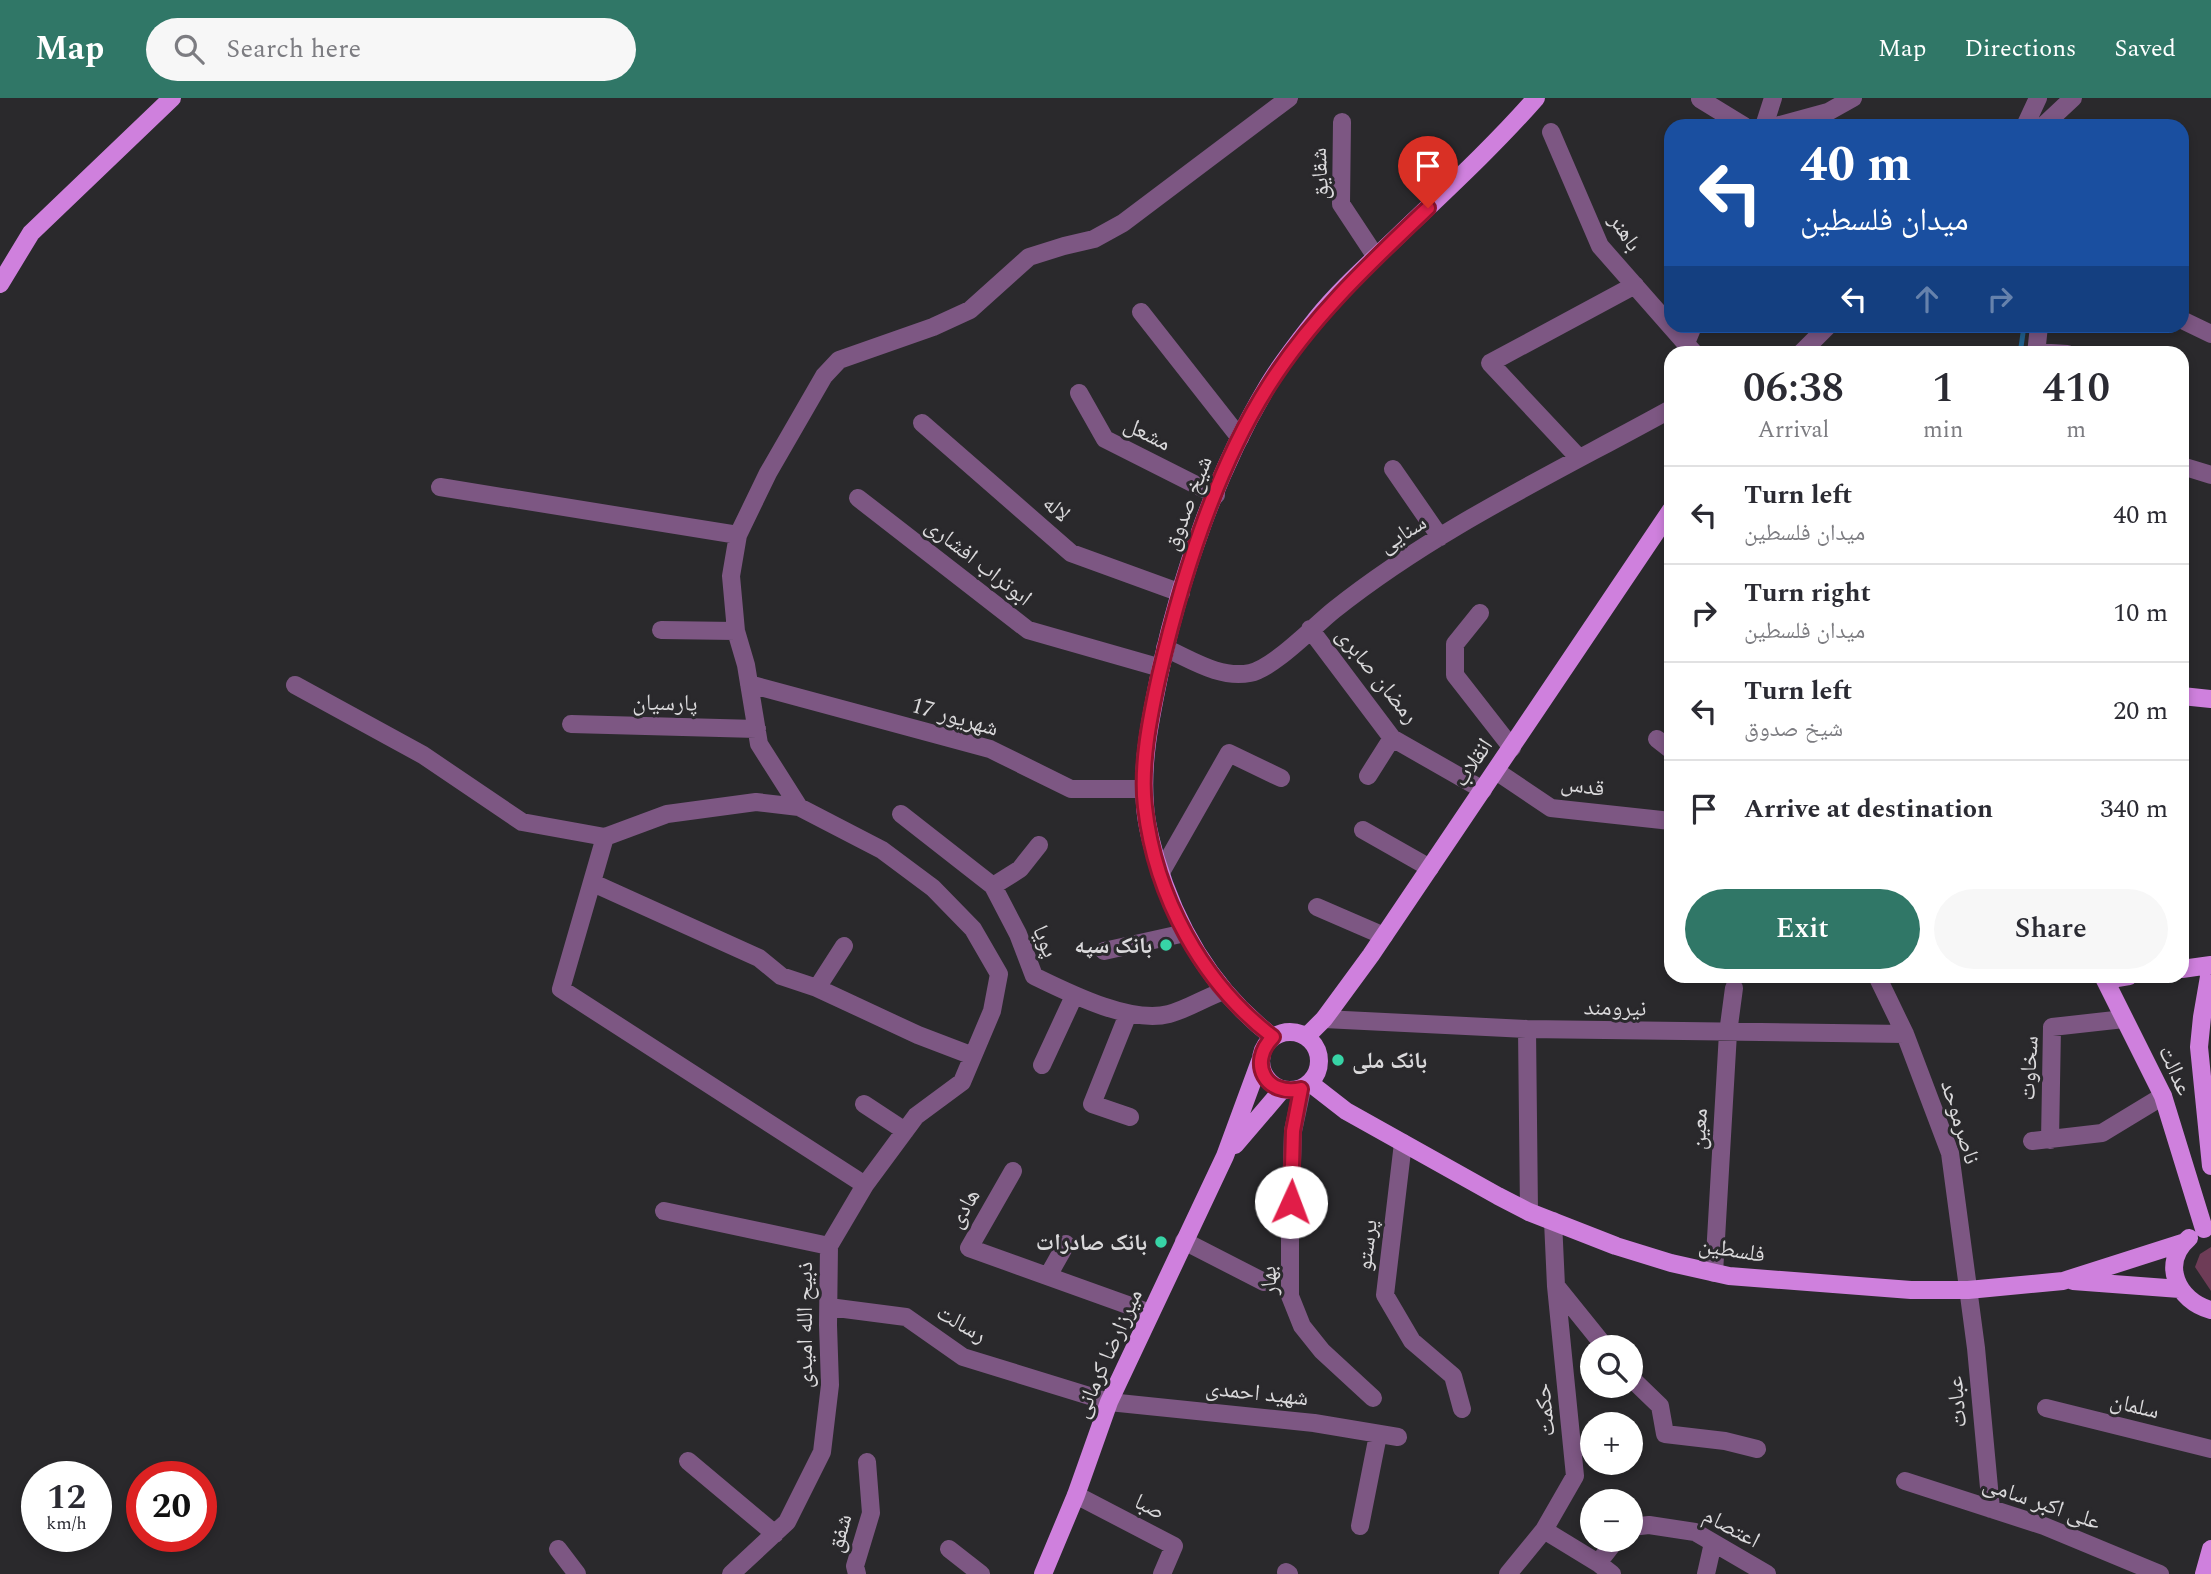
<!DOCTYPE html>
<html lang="en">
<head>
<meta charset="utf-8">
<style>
	:root { --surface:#fff; --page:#f7f7f7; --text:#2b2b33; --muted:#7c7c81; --line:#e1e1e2; --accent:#307767 }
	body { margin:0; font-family:Spectral,"Noto Naskh Arabic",serif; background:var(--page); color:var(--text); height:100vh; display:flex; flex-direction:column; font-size:26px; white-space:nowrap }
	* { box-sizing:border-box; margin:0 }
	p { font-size:23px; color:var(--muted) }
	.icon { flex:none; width:38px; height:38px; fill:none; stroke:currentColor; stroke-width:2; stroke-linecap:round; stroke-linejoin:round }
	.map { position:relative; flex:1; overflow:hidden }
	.side { position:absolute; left:1664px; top:248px; width:525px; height:637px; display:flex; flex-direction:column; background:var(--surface); border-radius:21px; box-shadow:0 4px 10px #0003 }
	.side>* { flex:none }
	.hud { position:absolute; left:1664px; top:21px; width:525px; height:214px; border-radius:21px; box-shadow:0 4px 10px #0003; background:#1a4fa0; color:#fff; overflow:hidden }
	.controls { position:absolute; left:1580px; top:1237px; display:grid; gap:14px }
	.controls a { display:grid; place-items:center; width:63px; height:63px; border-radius:50%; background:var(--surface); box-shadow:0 4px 10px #0003; font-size:35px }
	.speed { position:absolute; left:21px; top:1363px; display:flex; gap:14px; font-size:35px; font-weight:700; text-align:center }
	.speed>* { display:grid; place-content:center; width:91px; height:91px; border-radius:50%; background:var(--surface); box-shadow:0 4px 10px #0003; line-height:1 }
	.speed small { font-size:18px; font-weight:400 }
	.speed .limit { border:10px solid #d22; background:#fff; color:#111 }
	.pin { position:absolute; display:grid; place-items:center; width:60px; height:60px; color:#fff; margin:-72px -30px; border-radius:50% 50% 50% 0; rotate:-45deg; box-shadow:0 0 7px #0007 }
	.pin .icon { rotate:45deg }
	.me { position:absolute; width:77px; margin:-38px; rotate:2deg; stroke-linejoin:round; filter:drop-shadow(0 0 5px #0008) }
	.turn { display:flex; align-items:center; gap:24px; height:147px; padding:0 21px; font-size:32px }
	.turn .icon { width:91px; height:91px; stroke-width:2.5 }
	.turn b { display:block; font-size:49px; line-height:60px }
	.lanes { display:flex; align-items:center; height:66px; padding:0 21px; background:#0003; justify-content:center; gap:35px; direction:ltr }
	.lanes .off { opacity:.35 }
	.eta { display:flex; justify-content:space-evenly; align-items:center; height:119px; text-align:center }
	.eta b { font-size:42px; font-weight:600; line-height:49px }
	.cta { display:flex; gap:14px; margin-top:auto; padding:14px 21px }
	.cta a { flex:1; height:80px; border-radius:42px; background:var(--accent); color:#fff; font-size:28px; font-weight:600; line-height:80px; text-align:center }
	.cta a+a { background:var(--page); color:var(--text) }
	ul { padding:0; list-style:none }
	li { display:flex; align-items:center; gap:21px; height:98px; padding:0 21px; border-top:2px solid var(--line) }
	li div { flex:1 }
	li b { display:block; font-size:26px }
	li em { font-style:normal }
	header { display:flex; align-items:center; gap:42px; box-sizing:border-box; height:98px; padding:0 35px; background:var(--accent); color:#fff }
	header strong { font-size:33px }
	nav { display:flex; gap:38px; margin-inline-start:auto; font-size:24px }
	.search { width:490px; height:63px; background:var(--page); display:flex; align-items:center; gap:18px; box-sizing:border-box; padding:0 24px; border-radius:38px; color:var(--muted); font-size:26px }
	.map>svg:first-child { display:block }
	.green { fill:#6e3c57 }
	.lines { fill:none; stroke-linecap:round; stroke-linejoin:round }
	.stream { stroke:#22618f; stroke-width:5 }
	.minor { stroke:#7d5783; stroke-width:18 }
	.major { stroke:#cf80dd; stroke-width:18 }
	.route-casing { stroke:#92132f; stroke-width:18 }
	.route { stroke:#e11d48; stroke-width:12 }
	.poi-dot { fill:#37d4a6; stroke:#2a292c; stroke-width:2.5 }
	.labels { text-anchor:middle; stroke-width:6; stroke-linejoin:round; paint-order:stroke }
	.street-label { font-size:23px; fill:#dad9db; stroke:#2a292c }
	.poi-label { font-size:23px; font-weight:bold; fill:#dad9db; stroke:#2a292c; text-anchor:end }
</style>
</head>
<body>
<header>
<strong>Map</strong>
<div class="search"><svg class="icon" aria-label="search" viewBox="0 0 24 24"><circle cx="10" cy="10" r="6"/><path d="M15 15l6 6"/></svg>Search here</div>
<nav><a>Map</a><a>Directions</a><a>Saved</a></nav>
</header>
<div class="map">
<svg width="2211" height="1476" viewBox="0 0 2211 1476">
	<rect width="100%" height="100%" fill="#2a292c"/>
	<!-- green -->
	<path class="green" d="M2211,1149V1193L2195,1169L2200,1156Z"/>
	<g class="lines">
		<!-- stream -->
		<path class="stream" d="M2020,256L2024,228"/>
		<!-- minor -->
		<path class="minor" d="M1700,1L1744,28
			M1342,24L1341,106L1376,159
			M1764,28L1773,0
			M1776,28L1828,14L1853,0
			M2025,28L2038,0
			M2043,28L2073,0
			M1551,34L1600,148L1695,256
			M1141,214L1240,340
			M2182,222L2211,236
			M1686,245L1693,228
			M2035,254L2067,256
			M1800,256L1828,228
			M2036,256L2039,228
			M1079,295L1105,341L1216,397
			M922,325L1071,455L1181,495
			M1579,360L1490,265L1635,187
			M2182,368L2211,377
			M1393,371L1440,439
			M440,389L738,437
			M858,400L1028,532L1161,570
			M1480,515L1455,546V577L1512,650
			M1310,531L1392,640L1483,692
			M661,532L736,533
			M1165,550C1192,562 1220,581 1250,575C1274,570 1314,528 1334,512C1437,430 1557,374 1671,311
			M749,586L990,651L1071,691H1144
			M295,587L423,657L522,724L605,739
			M571,626L757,631
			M1657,641L1671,652
			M1496,673L1551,710L1671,723
			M1368,678L1392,640
			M799,709L756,704L667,716L605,739L561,891L865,1087
			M901,716L993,788L1018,836L1034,878C1069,895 1130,926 1169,916C1188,911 1206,899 1224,893
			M1363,732L1430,770
			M1160,776L1229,655L1281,680
			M593,785L759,860L781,878L817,890L918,937L973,958
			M993,788L1020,771L1039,747
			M1317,809L1384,838
			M1104,853L1185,835
			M1877,878L1905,936L1950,1055L1976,1250L1991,1411
			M817,890L844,848
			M1128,916L1092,1006L1130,1019
			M1324,921L1527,931L1905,936
			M1527,931L1529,1114
			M1042,967L1074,898
			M1302,991L1293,1033L1290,1128V1198L1302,1228L1322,1253L1373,1300
			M864,1006L905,1033
			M2050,1042L2052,929L2124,921
			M2032,1043L2102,1035L2163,998
			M1403,1045L1385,1197L1412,1243L1453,1278L1462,1311
			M1013,1073L969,1150L1150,1215
			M664,1113L829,1148
			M1184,1143L1264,1184
			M1714,1175L1728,935L1734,890
			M1048,1178L1066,1146
			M1556,1188L1606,1250
			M829,1209L906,1219L963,1259L1109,1304L1314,1325L1398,1339
			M1631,1280L1660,1308L1665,1336L1725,1343L1757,1351
			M2046,1310L2211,1351
			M688,1363L775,1436
			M1905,1383L2044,1428L2160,1476
			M1076,1397L1174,1448L1162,1476
			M1360,1428L1378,1337
			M1631,1429L1649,1427L1695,1434L1767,1476
			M1544,1432L1598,1465L1612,1476
			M558,1451L577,1476
			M949,1451L981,1476
			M1598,1465L1616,1442
			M1286,1474L1289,1476
			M731,1476L787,1424L822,1354L830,1287L828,1227L829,1148L865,1087L916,1018L962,984L992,913L999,876L973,831L933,790L882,752L799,709L759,646L746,567L736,533L731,478L738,437L768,375L824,278L839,262L933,229L970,212L1029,159L1064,148L1094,141L1123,125L1289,0
			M857,1476L855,1468L871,1415L867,1364
			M1508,1476L1544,1432L1575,1378L1556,1188L1553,1123
			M1706,1476L1713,1445"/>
		<!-- major -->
		<path class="major" d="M0,186L31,135L172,0
			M2182,598L2211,601
			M2211,867L2202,919L2199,949L2211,1068
			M2182,871L2211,867
			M2103,878L2163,998L2204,1131
			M2105,882L2129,878
			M1261 963a29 29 0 1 1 58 0a29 29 0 1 1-58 0Z
			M1273,939C1214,894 1177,831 1156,761C1151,744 1146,725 1145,707C1141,660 1152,614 1161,569C1182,474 1217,373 1267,289C1281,265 1299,243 1316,221C1340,191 1370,165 1398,138C1445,93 1493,49 1536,0
			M1306,939L1324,921L1371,857L1671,412
			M1310,985L1346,1013L1498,1098L1529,1114L1616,1148L1671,1165L1729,1178L1911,1192H1968L2063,1183L2185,1144
			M1235,1047L1282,992
			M2189,1140C2160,1165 2177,1203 2211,1212
			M2073,1183L2180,1191
			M1043,1476L1076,1397L1109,1304L1225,1058L1260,963
			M2204,1476L2211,1451"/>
	</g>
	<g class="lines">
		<defs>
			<path id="route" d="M1291,1104L1293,1033L1301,991C1266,999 1247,965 1273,939C1202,885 1155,798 1145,709C1140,668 1150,619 1159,578C1181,483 1216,370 1269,287C1312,219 1370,165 1428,110"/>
		</defs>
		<!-- route casing -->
		<use href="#route" class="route-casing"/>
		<!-- route -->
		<use href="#route" class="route"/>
	</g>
	<!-- markers -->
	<g class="poi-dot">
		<circle cx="1166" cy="847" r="7"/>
		<circle cx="1338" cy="962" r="7"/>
		<circle cx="1161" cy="1144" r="7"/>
	</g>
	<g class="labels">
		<!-- street labels -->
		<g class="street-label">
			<text transform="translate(1319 76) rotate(-93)" y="8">شقایق</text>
			<text transform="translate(1626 134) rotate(57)" y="8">باهنر</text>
			<text transform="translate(1148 335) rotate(27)" y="8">مشعل</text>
			<text transform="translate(1187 405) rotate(-69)" y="8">شیخ صدوق</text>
			<text transform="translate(1057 410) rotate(41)" y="8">لاله</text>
			<text transform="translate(1402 435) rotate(-32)" y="8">سنایی</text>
			<text transform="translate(979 463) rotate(38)" y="8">ابوتراب افشاری</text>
			<text transform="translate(1378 577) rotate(51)" y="8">رمضان صابری</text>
			<text transform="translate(665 604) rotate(1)" y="8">پارسیان</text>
			<text transform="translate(955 618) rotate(16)" y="8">17 شهریور</text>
			<text transform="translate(1472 664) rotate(-56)" y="8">انقلاب</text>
			<text transform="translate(1583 687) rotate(9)" y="8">قدس</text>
			<text transform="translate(1046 843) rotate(68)" y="8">پویا</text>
			<text transform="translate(1615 909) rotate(1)" y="8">نیرومند</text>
			<text transform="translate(2028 970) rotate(-87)" y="8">سخاوت</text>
			<text transform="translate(2176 972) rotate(66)" y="8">عدالت</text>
			<text transform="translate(1961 1024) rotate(73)" y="8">ناصرموحد</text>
			<text transform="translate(1698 1031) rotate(-87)" y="8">معین</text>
			<text transform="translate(963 1110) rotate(-60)" y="8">هادی</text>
			<text transform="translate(1366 1147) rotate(-83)" y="8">پرستو</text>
			<text transform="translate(1732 1151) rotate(9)" y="8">فلسطین</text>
			<text transform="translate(1268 1183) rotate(-94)" y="8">بهار</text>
			<text transform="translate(962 1225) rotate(30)" y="8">رسالت</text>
			<text transform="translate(804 1227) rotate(-90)" y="8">ذبیح الله امیدی</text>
			<text transform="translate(1107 1255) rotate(-66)" y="8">میرزارضا کرمانی</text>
			<text transform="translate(1257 1294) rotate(6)" y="8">شهید احمدی</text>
			<text transform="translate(1956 1304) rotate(-95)" y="8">عبادت</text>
			<text transform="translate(2135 1307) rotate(14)" y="8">سلمان</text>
			<text transform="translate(1544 1312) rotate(-96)" y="8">حکمت</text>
			<text transform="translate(2042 1404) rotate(19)" y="8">علی اکبر سامی</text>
			<text transform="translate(1150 1408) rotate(27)" y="8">صبا</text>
			<text transform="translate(1732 1429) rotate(28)" y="8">اعتصام</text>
			<text transform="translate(839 1435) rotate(-75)" y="8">شفق</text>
		</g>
		<!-- poi labels -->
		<g class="poi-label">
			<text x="1152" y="855">بانک سپه</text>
			<text x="1352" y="970" text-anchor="start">بانک ملی</text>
			<text x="1147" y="1152">بانک صادرات</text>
		</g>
	</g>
</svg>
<div class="controls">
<a><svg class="icon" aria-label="search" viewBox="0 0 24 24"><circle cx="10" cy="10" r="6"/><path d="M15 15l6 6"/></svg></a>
<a>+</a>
<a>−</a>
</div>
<div class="speed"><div>12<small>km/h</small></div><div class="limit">20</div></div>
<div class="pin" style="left:1428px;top:110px;background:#d93025"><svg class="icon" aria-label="arrive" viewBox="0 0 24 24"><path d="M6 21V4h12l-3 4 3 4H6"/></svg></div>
<svg class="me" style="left:1291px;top:1104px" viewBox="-20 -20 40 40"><circle r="19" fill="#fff"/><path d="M0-13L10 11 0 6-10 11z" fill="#e11d48"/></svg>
<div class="hud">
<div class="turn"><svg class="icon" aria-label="left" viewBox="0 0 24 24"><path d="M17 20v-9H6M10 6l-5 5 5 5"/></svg><div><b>40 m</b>میدان فلسطین</div></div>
<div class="lanes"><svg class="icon" aria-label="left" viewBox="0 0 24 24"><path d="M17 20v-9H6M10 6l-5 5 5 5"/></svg><svg class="icon off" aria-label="ahead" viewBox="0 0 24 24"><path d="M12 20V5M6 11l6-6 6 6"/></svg><svg class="icon off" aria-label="right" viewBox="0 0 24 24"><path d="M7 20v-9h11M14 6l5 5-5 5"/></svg></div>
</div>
<section class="side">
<div class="eta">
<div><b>06:38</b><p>Arrival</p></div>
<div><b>1</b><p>min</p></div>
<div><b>410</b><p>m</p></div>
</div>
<ul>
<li><svg class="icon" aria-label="left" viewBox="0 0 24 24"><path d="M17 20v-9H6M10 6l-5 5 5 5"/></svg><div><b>Turn left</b><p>میدان فلسطین</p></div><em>40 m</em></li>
<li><svg class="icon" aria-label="right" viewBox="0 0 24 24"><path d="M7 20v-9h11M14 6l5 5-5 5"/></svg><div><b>Turn right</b><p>میدان فلسطین</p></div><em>10 m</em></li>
<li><svg class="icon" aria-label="left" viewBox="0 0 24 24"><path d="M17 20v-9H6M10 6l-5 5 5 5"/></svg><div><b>Turn left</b><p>شیخ صدوق</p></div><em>20 m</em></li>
<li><svg class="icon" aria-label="arrive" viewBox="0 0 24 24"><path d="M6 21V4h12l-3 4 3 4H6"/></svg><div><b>Arrive at destination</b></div><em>340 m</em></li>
</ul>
<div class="cta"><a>Exit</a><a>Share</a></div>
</section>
</div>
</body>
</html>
